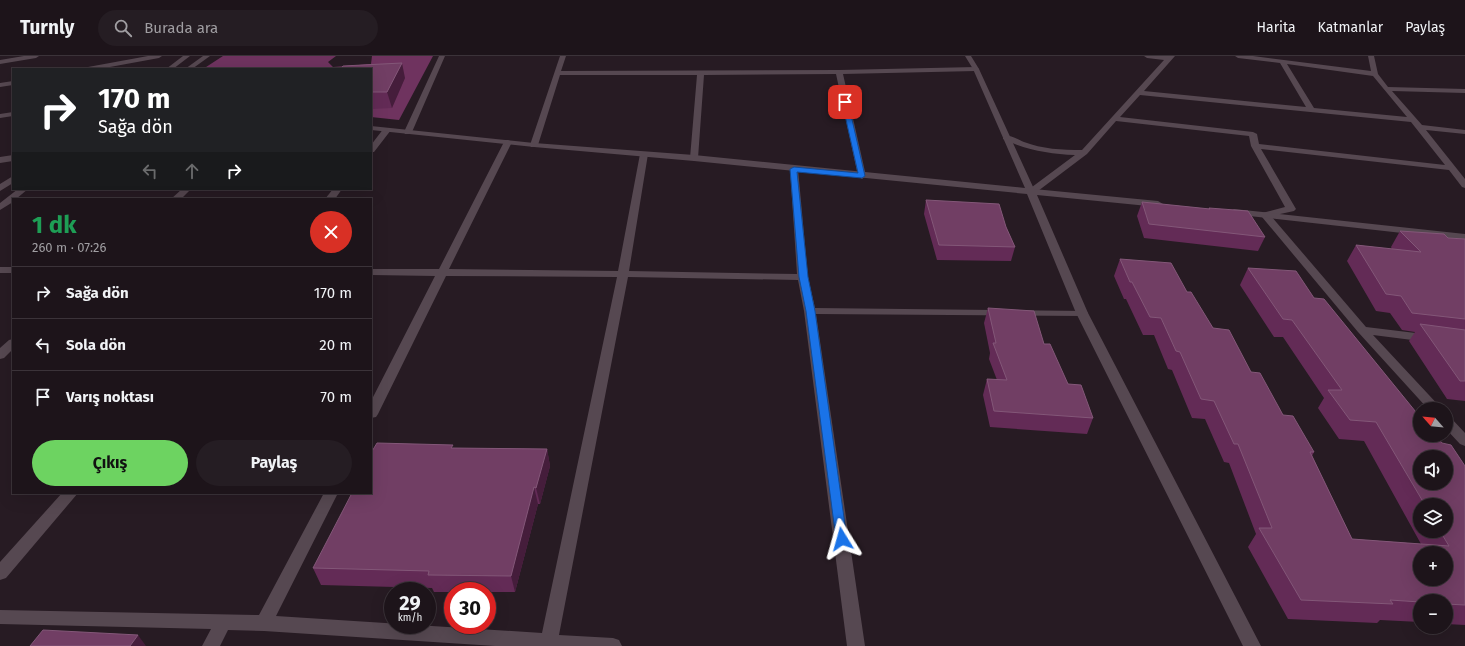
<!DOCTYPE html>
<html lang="tr">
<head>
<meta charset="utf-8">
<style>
	:root { --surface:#1d141a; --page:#251d23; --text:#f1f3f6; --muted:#a09ea2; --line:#3b3339; --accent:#6dd361 }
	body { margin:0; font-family:"Fira Sans",sans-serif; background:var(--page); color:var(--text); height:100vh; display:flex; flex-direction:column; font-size:15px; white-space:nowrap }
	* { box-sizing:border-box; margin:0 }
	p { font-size:13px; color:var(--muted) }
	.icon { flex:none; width:22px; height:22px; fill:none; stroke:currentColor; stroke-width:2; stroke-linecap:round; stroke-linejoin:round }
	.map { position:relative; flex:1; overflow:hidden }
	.details { position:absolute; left:12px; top:142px; width:360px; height:296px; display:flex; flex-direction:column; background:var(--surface); border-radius:0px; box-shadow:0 4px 16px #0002,0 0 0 1px var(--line) }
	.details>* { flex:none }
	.banner { position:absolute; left:12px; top:12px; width:360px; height:122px; border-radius:0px; box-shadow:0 4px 16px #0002,0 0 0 1px var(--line); background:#202124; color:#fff; overflow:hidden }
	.needle { width:26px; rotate:297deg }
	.tools { position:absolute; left:1413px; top:346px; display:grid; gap:8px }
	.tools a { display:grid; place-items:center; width:40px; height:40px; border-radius:50%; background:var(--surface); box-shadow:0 4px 16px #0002,0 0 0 1px var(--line); font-size:20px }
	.speed { position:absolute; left:384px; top:526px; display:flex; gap:8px; font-size:20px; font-weight:700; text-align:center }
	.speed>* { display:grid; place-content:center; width:52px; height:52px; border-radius:50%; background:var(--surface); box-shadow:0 4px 16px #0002,0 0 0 1px var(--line); line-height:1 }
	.speed small { font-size:10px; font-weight:400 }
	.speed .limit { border:6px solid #d22; background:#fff; color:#111 }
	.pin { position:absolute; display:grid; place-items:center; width:34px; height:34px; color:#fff; margin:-17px; border-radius:8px; box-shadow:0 2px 6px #0006 }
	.me { position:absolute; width:44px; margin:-22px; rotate:352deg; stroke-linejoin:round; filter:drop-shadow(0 0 3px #0008) }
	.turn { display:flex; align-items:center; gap:14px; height:84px; padding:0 20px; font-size:18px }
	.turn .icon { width:52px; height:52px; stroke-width:2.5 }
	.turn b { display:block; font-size:28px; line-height:34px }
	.lanes { display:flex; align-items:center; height:38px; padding:0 20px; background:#0003; justify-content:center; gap:20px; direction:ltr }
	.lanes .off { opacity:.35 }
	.round { display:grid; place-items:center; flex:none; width:42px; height:42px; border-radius:21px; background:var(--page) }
	.overview { display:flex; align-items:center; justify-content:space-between; height:68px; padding:0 20px }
	h1 { font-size:24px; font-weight:700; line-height:30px; color:#1e9e55 }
	.primary-button { display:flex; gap:8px; margin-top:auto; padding:8px 20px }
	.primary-button a { flex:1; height:46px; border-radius:24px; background:var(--accent); color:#111; font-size:16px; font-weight:700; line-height:46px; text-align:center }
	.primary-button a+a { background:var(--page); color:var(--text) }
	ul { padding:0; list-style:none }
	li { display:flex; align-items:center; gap:12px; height:52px; padding:0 20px; border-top:1px solid var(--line) }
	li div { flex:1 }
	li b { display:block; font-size:15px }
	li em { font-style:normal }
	header { display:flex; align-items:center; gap:24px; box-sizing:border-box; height:56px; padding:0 20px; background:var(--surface); border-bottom:1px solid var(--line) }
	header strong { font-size:19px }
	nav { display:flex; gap:22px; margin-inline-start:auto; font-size:14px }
	.search { width:280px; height:36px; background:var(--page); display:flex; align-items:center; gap:10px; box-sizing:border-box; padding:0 14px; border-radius:22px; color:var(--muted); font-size:15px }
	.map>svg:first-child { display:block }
	.forest { fill:#6f335f }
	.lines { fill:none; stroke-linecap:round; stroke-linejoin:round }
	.street { fill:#564851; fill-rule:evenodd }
	.secondary { fill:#564851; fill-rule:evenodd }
	.wall { fill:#632b56; fill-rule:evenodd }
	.shaded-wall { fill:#451d3b }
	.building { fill:#713e64; stroke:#835778; fill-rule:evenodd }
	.route { fill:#1a73e8; stroke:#114b97 }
</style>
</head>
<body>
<header>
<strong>Turnly</strong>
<div class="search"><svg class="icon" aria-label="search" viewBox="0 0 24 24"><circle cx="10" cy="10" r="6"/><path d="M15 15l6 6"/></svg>Burada ara</div>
<nav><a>Harita</a><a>Katmanlar</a><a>Paylaş</a></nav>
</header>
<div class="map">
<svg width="1465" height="590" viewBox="0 0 1465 590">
	<rect width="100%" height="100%" fill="#271b23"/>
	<!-- forest -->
	<path class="forest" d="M223,0H336L328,6L333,11L371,8L372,0H433L399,64L371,61V13H203Z"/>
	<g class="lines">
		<!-- street -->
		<path class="street" d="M148,0H162L159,2L99,13H85L88,11Z
			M439,0H445L412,76L411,78H405L404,76Z
			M560,0H566L561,15L839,14L976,11L979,13L976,15L843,18L866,120L862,123L858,120L836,18L704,19L698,102L694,105L690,102L697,19H560L538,89L534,91H531L530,89Z
			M1144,0H1175L1144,35L1306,51L1280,7L1238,2L1235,0H1253L1371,15L1368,0H1374L1378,18L1388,31L1465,33V37L1392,35L1422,69L1465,74V78L1426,74L1465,123V132L1462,131L1449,114L1261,93L1296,153L1294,155L1271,160L1366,271L1432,279L1434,282L1432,285L1428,286L1373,279L1442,353H1428L1358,276L1262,161L1260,159L1262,157L1285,151L1251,90L1249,80L1116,65L1087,98L1034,138H1028L1026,136L1028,134L1075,99C1050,98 1026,94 1003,83V79C1010,78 1018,84 1024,86C1042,93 1062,94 1082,94L1164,4L1147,2ZM1287,8L1373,20L1407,61L1314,52ZM1140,39L1411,66L1445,109L1259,88L1257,78L1253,76L1120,61Z
			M13,25V29L0,31V27Z
			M13,56V60L0,62V58Z
			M384,72H387L391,74L374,96H371V89Z
			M505,84H508L512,86L449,213L618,215L640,98L644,96L648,98L629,215L797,218L790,113L794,110L798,113L808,221L815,252L1086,255L1088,257L1086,259L1082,260L816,258L865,590H847L804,255L798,224L628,221L559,579L613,582L619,584L622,590H495L264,575L228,574L220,590H202L211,573L0,568V554L259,559L324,437H338L276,560L542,577L617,221L446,220L378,358L376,361L371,362V345L435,220L371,219V213H439Z
			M13,99V105L0,107V101Z
			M182,133H191L181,143H171Z
			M333,133H342L335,143H325Z
			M0,211H13V217H0Z
			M13,283V293L4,302L0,303V292L9,284Z
			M1446,360L1451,362L1465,377V390L1460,388L1446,373Z
			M62,437H78L6,522L0,524V506Z"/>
		<!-- secondary -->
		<path class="secondary" d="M24,0H39L36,2L0,8V4Z
			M183,0H190L173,13H166Z
			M203,0H210L192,13H185Z
			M965,0H971L979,13L1034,133L1158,145L1163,148L1158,151L1037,139L1088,257L1261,590H1243L1076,257L1027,138L694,105L534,91L371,74V70L534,87L694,99L1025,132L973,13Z
			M13,120V127L0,135V128Z
			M18,133H28L16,143H13V146L0,154V147Z
			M1234,153L1465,178V184L1231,158L1229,156Z"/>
	</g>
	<!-- wall -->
	<path class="wall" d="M371,13L405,22L392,52L371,53Z
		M926,144L1006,171L1015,191L1011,205L937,204L924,158Z
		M1142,146L1208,153L1209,152L1265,181L1258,195L1144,182L1137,160Z
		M1400,175L1448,182L1465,183V345L1447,343L1409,285L1415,276L1402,274L1390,257L1376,255L1347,205L1356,189L1392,193L1391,191Z
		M1120,203L1187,236L1213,272L1251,316L1283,359L1314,396L1312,400L1352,483L1421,488L1364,385L1339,383L1318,352L1324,342L1283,281H1274L1240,229L1248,212L1314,242L1442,387L1465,410V569L1446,568V545H1420V566L1380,564L1377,567L1288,563L1248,491L1256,478L1229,407L1224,406L1205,363L1192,362L1172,314L1168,313L1154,279H1143L1126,243H1124L1114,220ZM1420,449H1446V475H1420Z
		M988,252L1044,288L1068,328L1093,362L1087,378L990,371L983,339L987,323L997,324L989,303L990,297L984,267Z
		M454,392L547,393L550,410L540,448H538L515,536H487V535H453V536H434L432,532L321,529L313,512Z"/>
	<!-- shaded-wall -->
	<path class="shaded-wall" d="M402,7L405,22L392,52L387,36Z
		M547,393L550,410L540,448L536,432Z
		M534,431L538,448L515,536L511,520Z
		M138,579L146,590H130Z"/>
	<!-- building -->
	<path class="building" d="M402,7L387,36H371V13H340L343,10Z
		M926,144L999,148L1006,171L1015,191L939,189Z
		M1142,146L1210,153L1209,152L1248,155L1265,181L1149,168Z
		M1400,175L1444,178L1448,182L1465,183V263L1412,257L1401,240L1386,238L1356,189L1421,196Z
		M1120,203L1171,207L1187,236H1191L1213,272L1229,274L1251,316L1260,317L1283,359L1293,360L1314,396H1310L1352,483L1449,490L1440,475H1446V449H1425L1376,366L1350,364L1328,334H1342L1292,264L1283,263L1248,212L1296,215L1314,242L1324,243L1420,361V379H1435L1442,387L1451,389L1465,410V549L1446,548V545H1420V546L1390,544L1393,548L1301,544L1259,472H1272L1238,388H1234L1214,345L1201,343L1180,296L1176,295L1161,262L1150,261L1132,226H1130ZM1420,401H1446V427H1420ZM1420,497H1446V523H1420Z
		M988,252L1034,255L1044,288H1050L1068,328L1081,329L1093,362L994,355L987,323L1007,324L993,287H996Z
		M1420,268L1465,274V325H1460Z
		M377,387L453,389L451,392L547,393L536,432L534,431L511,520L428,519L429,515L313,512L352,437H371V397Z
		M43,574L138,579L130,590H30Z"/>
	<!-- route -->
	<path class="route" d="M845,44L848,46L865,120L862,122L797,116L808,221L815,255L847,483L846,487L842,488L837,487L836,483L806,255L799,221L790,113L794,111L858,117L842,46Z"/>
</svg>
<div class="tools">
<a><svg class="needle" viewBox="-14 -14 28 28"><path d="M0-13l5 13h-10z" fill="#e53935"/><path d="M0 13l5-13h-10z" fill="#a09ea2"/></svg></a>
<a><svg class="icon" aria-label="sound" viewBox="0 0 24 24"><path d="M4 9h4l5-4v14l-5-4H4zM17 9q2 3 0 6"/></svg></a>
<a><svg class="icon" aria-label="layers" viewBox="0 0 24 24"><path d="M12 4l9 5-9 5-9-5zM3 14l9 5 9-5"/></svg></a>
<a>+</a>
<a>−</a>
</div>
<div class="speed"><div>29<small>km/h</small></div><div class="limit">30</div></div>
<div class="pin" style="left:845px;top:46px;background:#d93025"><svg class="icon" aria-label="arrive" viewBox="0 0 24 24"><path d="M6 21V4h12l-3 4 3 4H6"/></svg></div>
<svg class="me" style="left:842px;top:483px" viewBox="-20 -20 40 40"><path d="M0-17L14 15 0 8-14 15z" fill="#1a73e8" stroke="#fff" stroke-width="4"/></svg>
<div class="banner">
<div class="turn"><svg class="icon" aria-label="right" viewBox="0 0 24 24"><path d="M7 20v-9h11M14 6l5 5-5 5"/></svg><div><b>170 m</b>Sağa dön</div></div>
<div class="lanes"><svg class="icon off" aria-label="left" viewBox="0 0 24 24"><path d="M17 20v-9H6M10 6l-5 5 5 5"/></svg><svg class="icon off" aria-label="ahead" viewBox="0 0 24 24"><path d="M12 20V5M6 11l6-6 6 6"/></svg><svg class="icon" aria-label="right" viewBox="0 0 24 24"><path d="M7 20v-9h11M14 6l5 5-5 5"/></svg></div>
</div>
<section class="details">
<div class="overview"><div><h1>1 dk</h1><p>260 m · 07:26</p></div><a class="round" style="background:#d93025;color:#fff"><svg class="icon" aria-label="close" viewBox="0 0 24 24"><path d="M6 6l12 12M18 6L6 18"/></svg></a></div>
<ul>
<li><svg class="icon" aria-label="right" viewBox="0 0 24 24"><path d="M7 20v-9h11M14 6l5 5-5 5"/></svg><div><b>Sağa dön</b></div><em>170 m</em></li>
<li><svg class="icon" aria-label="left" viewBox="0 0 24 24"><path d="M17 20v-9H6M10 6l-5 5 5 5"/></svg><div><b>Sola dön</b></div><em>20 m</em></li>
<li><svg class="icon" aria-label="arrive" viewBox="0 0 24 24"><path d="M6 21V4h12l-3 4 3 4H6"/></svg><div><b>Varış noktası</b></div><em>70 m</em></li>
</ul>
<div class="primary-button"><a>Çıkış</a><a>Paylaş</a></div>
</section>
</div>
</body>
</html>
